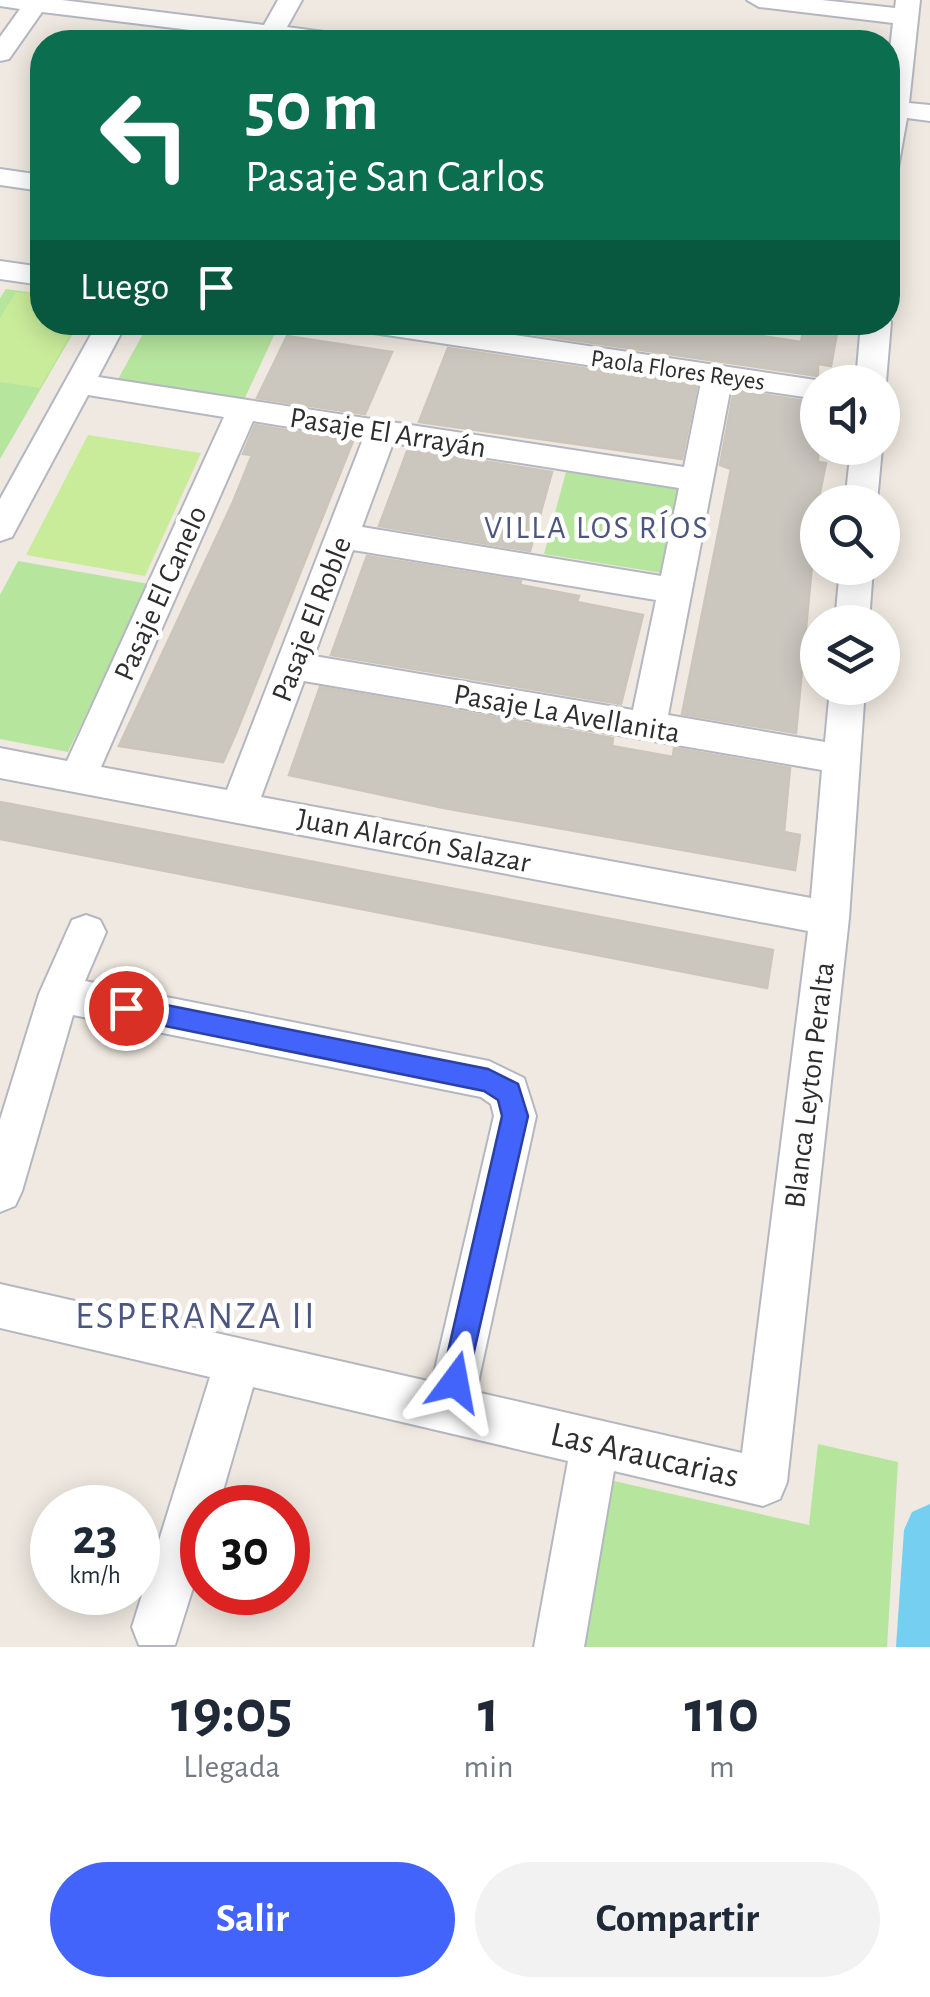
<!DOCTYPE html>
<html lang="es">
<head>
<meta charset="utf-8">
<style>
	:root { --surface:#fff; --page:#f2f2f3; --text:#1f2937; --muted:#747a83; --accent:#4264fb }
	body { margin:0; font-family:"Alegreya Sans",sans-serif; background:var(--page); color:var(--text); height:100vh; display:flex; flex-direction:column; font-size:38px; white-space:nowrap }
	* { box-sizing:border-box; margin:0 }
	p { font-size:32px; color:var(--muted) }
	.icon { flex:none; width:55px; height:55px; fill:none; stroke:currentColor; stroke-width:2; stroke-linecap:round; stroke-linejoin:round }
	.map { position:relative; height:1647px; overflow:hidden }
	.panel { display:flex; flex-direction:column; background:var(--surface); flex:1 }
	.panel>* { flex:none }
	.hud { position:absolute; left:30px; top:30px; width:870px; height:305px; border-radius:40px; box-shadow:0 5px 25px #0003; background:#0b6e4f; color:#fff; overflow:hidden }
	.fabs { position:absolute; left:800px; top:365px; display:grid; gap:20px }
	.fabs a { display:grid; place-items:center; width:100px; height:100px; border-radius:50%; background:var(--surface); box-shadow:0 5px 25px #0003; font-size:50px }
	.speed { position:absolute; left:30px; top:1485px; display:flex; gap:20px; font-size:50px; font-weight:700; text-align:center }
	.speed>* { display:grid; place-content:center; width:130px; height:130px; border-radius:50%; background:var(--surface); box-shadow:0 5px 25px #0003; line-height:1 }
	.speed small { font-size:25px; font-weight:400 }
	.speed .limit { border:15px solid #d22; background:#fff; color:#111 }
	.pin { position:absolute; display:grid; place-items:center; width:85px; height:85px; color:#fff; margin:-42px; border:5px solid #fff; border-radius:50%; box-shadow:0 2px 10px #0007 }
	.me { position:absolute; width:110px; margin:-55px; rotate:13deg; stroke-linejoin:round; filter:drop-shadow(0 0 8px #0008) }
	.turn { display:flex; align-items:center; gap:35px; height:210px; padding:0 50px; font-size:45px }
	.turn .icon { width:130px; height:130px; stroke-width:2.5 }
	.turn b { display:block; font-size:70px; line-height:85px }
	.then { display:flex; align-items:center; height:95px; padding:0 50px; background:#0003; gap:20px; font-size:38px }
	.eta { display:flex; justify-content:space-evenly; align-items:center; height:170px; text-align:center }
	.eta b { font-size:60px; font-weight:600; line-height:70px }
	.cta { display:flex; gap:20px; margin-top:auto; padding:20px 50px }
	.cta a { flex:1; height:115px; border-radius:60px; background:var(--accent); color:#fff; font-size:40px; font-weight:600; line-height:115px; text-align:center }
	.cta a+a { background:var(--page); color:var(--text) }
	.map>svg:first-child { display:block }
	.green { fill:#b6e59e }
	.pitch { fill:#c9ec9a }
	.lines { fill:none; stroke-linecap:round; stroke-linejoin:round }
	.canal { fill:#75cff0; fill-rule:evenodd }
	.building { fill:#cbc7bf; stroke:#cbc5ba; stroke-width:2.5 }
	.minor-casing { stroke:#b4b7c1; stroke-width:4 }
	.minor { fill:#fff; fill-rule:evenodd }
	.route { fill:#4264fb; stroke:#2b41a3; stroke-width:2.5 }
	.labels { text-anchor:middle; stroke-width:9; stroke-linejoin:round; paint-order:stroke }
	.far-street-label { font-size:25px; fill:#2e2e2e; stroke:#fff }
	.street-label { font-size:30px; fill:#2e2e2e; stroke:#fff }
	.neighbourhood-label { font-size:32px; letter-spacing:2.5px; fill:#4d5680; stroke:#fff }
	.near-street-label { font-size:35px; fill:#2e2e2e; stroke:#fff }
	.near-neighbourhood-label { font-size:38px; letter-spacing:2.5px; fill:#4d5680; stroke:#fff }
</style>
</head>
<body>
<div class="map">
<svg width="930" height="1647" viewBox="0 0 930 1647">
	<rect width="100%" height="100%" fill="#efe9e1"/>
	<!-- green -->
	<path class="green" d="M6,289L42,294V322L79,323L0,459V298Z
		M149,323H236L277,329L243,402L117,381Z
		M567,468L681,486L662,573L544,554Z
		M18,561L149,584L68,752L0,739V595Z
		M818,1444L898,1462L887,1647H578L605,1479L809,1525Z"/>
	<!-- pitch -->
	<path class="pitch" d="M16,292L42,295V322L77,323L40,388L0,382V318Z
		M88,435L201,453L145,576L26,555Z"/>
	<g class="lines">
		<!-- canal -->
		<path class="canal" d="M930,1504V1647H896L904,1530L912,1512Z"/>
	</g>
	<!-- building -->
	<path class="building" d="M669,322L801,342L805,322H839L831,366L818,364V376L457,323Z
		M287,336L392,352L365,414L257,398Z
		M448,348L697,385L682,459L419,422Z
		M734,390L818,403V462L826,463L818,502L796,733L682,714L731,469L720,465Z
		M255,425L353,441L236,733L223,762L119,746L233,502L252,455L243,454Z
		M408,449L552,472L530,551L379,526Z
		M367,556L521,581L520,585L579,596L577,602L643,615L621,704L331,655Z
		M320,687L613,738L612,746L673,757L674,748L790,768L784,832L800,835L795,870L444,808L289,775Z
		M0,802L773,950L767,988L0,839Z"/>
	<g class="lines">
		<defs>
			<path id="minor" d="M0,0H62L264,25L278,0H302L287,27L346,35L358,42H254L256,38L42,12L9,59L0,61V37L20,9L0,6Z
				M747,0H822L895,8L896,0H920L909,103L930,105V121L907,118L897,174L888,176V66L893,23L759,7Z
				M0,169L42,175V191L0,185Z
				M0,261L42,267V285L0,279Z
				M888,317L891,322L886,382L882,388V382H856L861,322H888Z
				M98,322H127L98,377L684,467L701,382L360,331L346,322H428L829,382H818V399L731,386L668,715L825,742L830,688H865L849,918L787,1482L780,1499L763,1506L614,1471L584,1647H534L568,1461L253,1387L218,1508H202V1559L175,1645H139L132,1627L210,1377L0,1328V1284L432,1382L494,1116L491,1104L481,1097L73,1015L22,1191L15,1206L0,1212V1120L39,994L72,920L86,915L100,920L106,932L85,981L489,1061L524,1078L536,1116L476,1392L742,1453L808,931L0,778V748L67,761L224,417L88,395L12,537L0,541V499ZM253,421L363,439L227,790L101,767ZM393,443L679,488L661,576L362,527ZM353,550L656,600L633,710L314,656ZM304,681L822,770L811,898L261,797Z
				M851,448H882L877,502H845Z
				M840,568H873L869,622H835Z"/>
		</defs>
		<!-- minor casing -->
		<use href="#minor" class="minor-casing"/>
		<!-- minor -->
		<use href="#minor" class="minor"/>
	</g>
	<!-- route -->
	<path class="route" d="M126,997L488,1069L518,1084L528,1116L465,1391L455,1396L445,1391L441,1382L502,1116L498,1100L484,1091L126,1018L113,1008Z"/>
	<g class="labels">
		<!-- far-street labels -->
		<g class="far-street-label">
			<text transform="translate(678 369) rotate(8)" y="9">Paola Flores Reyes</text>
		</g>
		<!-- street labels -->
		<g class="street-label">
			<text transform="translate(388 432) rotate(9)" y="10">Pasaje El Arrayán</text>
			<text transform="translate(160 593) rotate(-66)" y="10">Pasaje El Canelo</text>
			<text transform="translate(311 619) rotate(-69)" y="10">Pasaje El Roble</text>
			<text transform="translate(567 713) rotate(10)" y="10">Pasaje La Avellanita</text>
			<text transform="translate(414 840) rotate(11)" y="10">Juan Alarcón Salazar</text>
			<text transform="translate(809 1085) rotate(-83)" y="10">Blanca Leyton Peralta</text>
		</g>
		<!-- neighbourhood labels -->
		<g class="neighbourhood-label">
			<text x="597" y="538">VILLA LOS RÍOS</text>
		</g>
		<!-- near-street labels -->
		<g class="near-street-label">
			<text transform="translate(645 1454) rotate(13)" y="12">Las Araucarias</text>
		</g>
		<!-- near-neighbourhood labels -->
		<g class="near-neighbourhood-label">
			<text x="196" y="1328">ESPERANZA II</text>
		</g>
	</g>
</svg>
<div class="fabs">
<a><svg class="icon" aria-label="sound" viewBox="0 0 24 24"><path d="M4 9h4l5-4v14l-5-4H4zM17 9q2 3 0 6"/></svg></a>
<a><svg class="icon" aria-label="search" viewBox="0 0 24 24"><circle cx="10" cy="10" r="6"/><path d="M15 15l6 6"/></svg></a>
<a><svg class="icon" aria-label="layers" viewBox="0 0 24 24"><path d="M12 4l9 5-9 5-9-5zM3 14l9 5 9-5"/></svg></a>
</div>
<div class="speed"><div>23<small>km/h</small></div><div class="limit">30</div></div>
<div class="pin" style="left:126px;top:1008px;background:#d93025"><svg class="icon" aria-label="arrive" viewBox="0 0 24 24"><path d="M6 21V4h12l-3 4 3 4H6"/></svg></div>
<svg class="me" style="left:455px;top:1382px" viewBox="-20 -20 40 40"><path d="M0-17L14 15 0 8-14 15z" fill="#4264fb" stroke="#fff" stroke-width="4"/></svg>
<div class="hud">
<div class="turn"><svg class="icon" aria-label="left" viewBox="0 0 24 24"><path d="M17 20v-9H6M10 6l-5 5 5 5"/></svg><div><b>50 m</b>Pasaje San Carlos</div></div>
<div class="then">Luego<svg class="icon" aria-label="arrive" viewBox="0 0 24 24"><path d="M6 21V4h12l-3 4 3 4H6"/></svg></div>
</div>
</div>
<section class="panel">
<div class="eta">
<div><b>19:05</b><p>Llegada</p></div>
<div><b>1</b><p>min</p></div>
<div><b>110</b><p>m</p></div>
</div>
<div class="cta"><a>Salir</a><a>Compartir</a></div>
</section>
</body>
</html>
